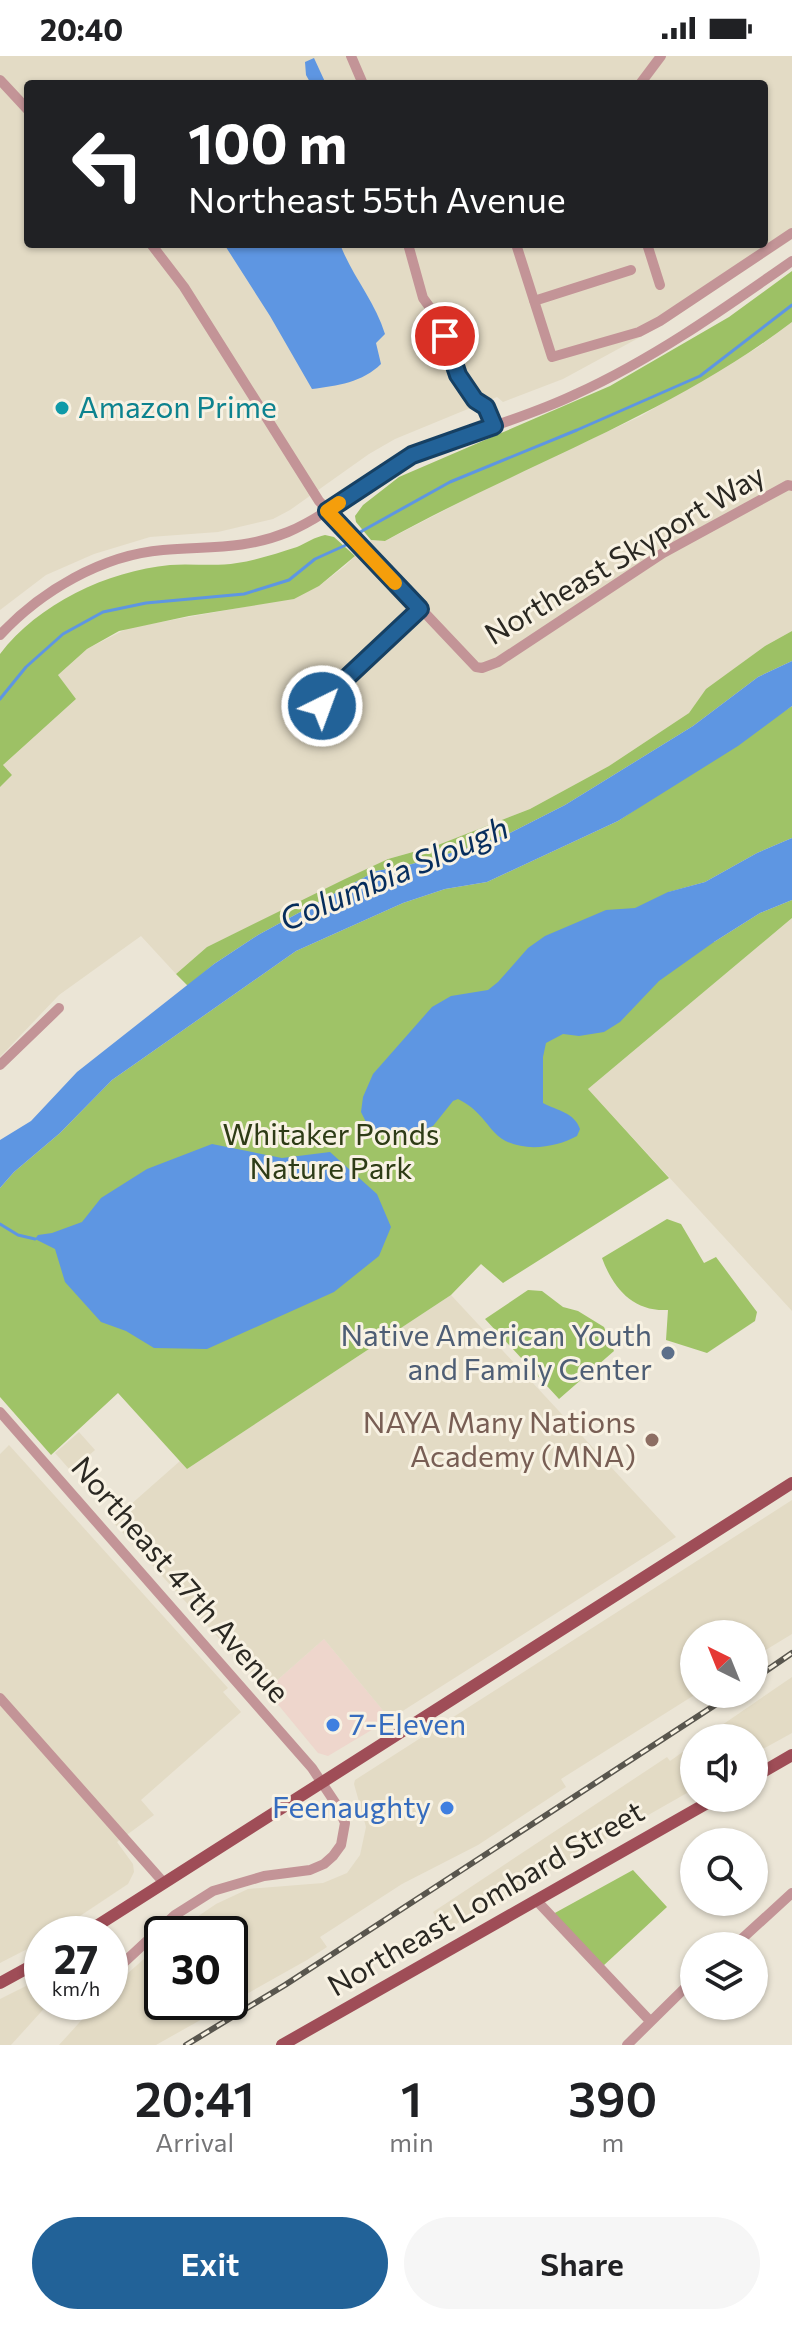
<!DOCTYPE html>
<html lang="en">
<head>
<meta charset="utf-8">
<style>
	:root { --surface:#fff; --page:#f6f6f6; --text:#202124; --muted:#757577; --accent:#226298 }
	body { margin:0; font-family:Commissioner,sans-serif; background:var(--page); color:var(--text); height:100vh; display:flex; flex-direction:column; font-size:30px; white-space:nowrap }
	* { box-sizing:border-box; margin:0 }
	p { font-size:26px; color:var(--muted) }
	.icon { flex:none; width:44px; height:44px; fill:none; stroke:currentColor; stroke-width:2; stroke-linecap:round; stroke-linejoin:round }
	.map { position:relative; height:1989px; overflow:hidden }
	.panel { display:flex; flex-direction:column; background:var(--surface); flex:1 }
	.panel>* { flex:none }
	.hud { position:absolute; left:24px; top:24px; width:744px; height:168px; border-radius:8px; box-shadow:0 2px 6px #0004; background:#202124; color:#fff; overflow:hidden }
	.needle { width:52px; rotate:317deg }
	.tools { position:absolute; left:680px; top:1564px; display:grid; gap:16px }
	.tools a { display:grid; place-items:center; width:88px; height:88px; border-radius:50%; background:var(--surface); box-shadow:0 2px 6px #0004; font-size:40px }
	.speed { position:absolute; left:24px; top:1860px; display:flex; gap:16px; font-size:40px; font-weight:700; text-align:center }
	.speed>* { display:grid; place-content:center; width:104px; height:104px; border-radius:50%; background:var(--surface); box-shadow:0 2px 6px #0004; line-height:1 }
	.speed small { font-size:20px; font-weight:400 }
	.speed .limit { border:4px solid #111; border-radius:12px; background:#fff; color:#111 }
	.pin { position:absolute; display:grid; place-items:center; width:68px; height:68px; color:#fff; margin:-34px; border:4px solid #fff; border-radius:50%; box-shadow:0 2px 8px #0007 }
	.me { position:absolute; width:88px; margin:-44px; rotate:42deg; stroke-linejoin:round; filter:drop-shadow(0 0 6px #0008) }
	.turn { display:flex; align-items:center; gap:28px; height:168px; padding:0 32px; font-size:36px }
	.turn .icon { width:104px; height:104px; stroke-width:2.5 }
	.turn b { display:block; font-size:56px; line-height:68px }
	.eta { display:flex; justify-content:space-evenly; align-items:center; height:136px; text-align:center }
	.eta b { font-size:48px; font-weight:600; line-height:56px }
	.action { display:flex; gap:16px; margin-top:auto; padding:16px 32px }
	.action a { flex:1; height:92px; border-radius:48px; background:var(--accent); color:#fff; font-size:32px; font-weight:600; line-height:92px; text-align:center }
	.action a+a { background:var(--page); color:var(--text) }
	.status { display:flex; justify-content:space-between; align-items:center; height:56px; padding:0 40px; background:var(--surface); direction:ltr }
	.status svg { height:22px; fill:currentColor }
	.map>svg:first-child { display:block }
	.commercial { fill:#eed6cc }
	.built { fill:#e3dbc5; fill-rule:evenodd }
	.green { fill:#9fc367 }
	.forest { fill:#9dc165 }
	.water { fill:#5e96e2 }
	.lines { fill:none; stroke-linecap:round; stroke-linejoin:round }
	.stream { stroke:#5e96e2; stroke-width:3 }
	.minor { stroke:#c39497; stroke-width:10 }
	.major { stroke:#9f4d57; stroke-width:12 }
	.rail-casing { stroke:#59564e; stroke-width:6 }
	.rail { stroke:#f8f2e3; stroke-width:3; stroke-dasharray:9; stroke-linecap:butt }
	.route-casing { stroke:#164063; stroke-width:20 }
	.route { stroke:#226298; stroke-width:14 }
	.slow { stroke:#f59e0b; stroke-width:14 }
	.culture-dot { fill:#0f9aa8; stroke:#f8f2e3; stroke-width:3 }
	.service-dot { fill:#5c6f8a; stroke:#f8f2e3; stroke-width:3 }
	.education-dot { fill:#8d6e63; stroke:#f8f2e3; stroke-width:3 }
	.shop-dot { fill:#3f7fe0; stroke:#f8f2e3; stroke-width:3 }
	.labels { text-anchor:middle; stroke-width:6; stroke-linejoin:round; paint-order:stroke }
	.culture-label { font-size:30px; fill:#0d838f; stroke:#f8f2e3; text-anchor:start }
	.street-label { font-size:30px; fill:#2a2822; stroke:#f8f2e3 }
	.park-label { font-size:30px; fill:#2e3c16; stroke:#f8f2e3 }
	.service-label { font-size:30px; fill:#4e5e75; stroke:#f8f2e3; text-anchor:end }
	.education-label { font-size:30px; fill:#785e54; stroke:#f8f2e3; text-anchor:end }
	.shop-label { font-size:30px; fill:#366cbe; stroke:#f8f2e3; text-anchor:start }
	.water-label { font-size:32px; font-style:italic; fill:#062d5c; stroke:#f8f2e3 }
</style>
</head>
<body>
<div class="status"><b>20:40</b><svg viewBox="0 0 49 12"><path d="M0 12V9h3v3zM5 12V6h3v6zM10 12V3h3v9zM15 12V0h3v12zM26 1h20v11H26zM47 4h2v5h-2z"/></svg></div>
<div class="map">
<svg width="792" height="1989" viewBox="0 0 792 1989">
	<rect width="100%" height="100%" fill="#ebe5d6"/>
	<!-- commercial -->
	<path class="commercial" d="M324,1583L390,1663L328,1700L318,1697L266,1634Z"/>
	<!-- built -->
	<path class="built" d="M0,0H792V183L666,267L563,323L503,346L497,341L395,383L369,398L290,454L273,463L218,476L150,481L94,498L46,519L0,554ZM28,28H764V188H28Z
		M792,266V575L765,590L707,633L689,657L609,710L530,753L438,789L388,803L207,891L176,918L141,880L59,939L0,1001V731L12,719L3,709L76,643L58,619L87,593L128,572L294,542L319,530L345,510L371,484L385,485L505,423L641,360L757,292Z
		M792,862V1255L588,1033Z
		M451,1239L676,1481L390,1663L324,1583L266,1634L112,1465L180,1405L187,1413Z
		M79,1376L95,1394L71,1415L55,1397Z
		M9,1389L228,1632L223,1636L241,1656L141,1744L154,1759L117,1786L133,1808L134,1816L128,1828L53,1878H42V1885L37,1888L0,1907V1398Z
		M792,1444V1578L754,1601V1578H694L696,1638L561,1723L566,1731L478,1789L402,1828L320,1881L327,1891L307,1904L156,1989H59L98,1946H110V1933L162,1887V1946H230V1878H172L216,1848L248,1833L323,1827L347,1817L360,1799L366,1771L354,1728L355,1724Z
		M792,1621V1677L754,1698V1682H703Z
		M694,1688V1733L444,1875L433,1856L667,1701L670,1705Z
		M42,1922V1946H50L11,1989H0V1943Z"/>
	<!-- green -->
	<path class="green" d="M792,650V782L757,797L705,826L669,836L714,886L760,857L792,844V862L588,1033L669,1122L503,1227L481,1208L451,1239L187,1413L118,1337L51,1399L0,1341V1132L14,1116L60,1077L112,1024L296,895L403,847L445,833L487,826L618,765Z
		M667,1163L681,1168L704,1207L716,1201L757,1256L755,1265L707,1297L666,1284L668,1254C633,1256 613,1232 602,1202Z
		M528,1234L542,1235L563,1251L578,1255L604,1271L614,1295L559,1343L485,1263Z
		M633,1814L667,1851L603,1910L553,1858Z"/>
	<!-- forest -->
	<path class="forest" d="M792,215V266C669,360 520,410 385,485L371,484L356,466L355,460L363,449L399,421L610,330L729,261Z
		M325,479L334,481L355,500L319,530L294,543L189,560L119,575L87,593L58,619L76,643L3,709L12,719L0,731V598C38,548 107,515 170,509C192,507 214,511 237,507C257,504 278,497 297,491C306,487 315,481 325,479Z
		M792,575V605L758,621L693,670L565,749L508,778L472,791L405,810L376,815L258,879L214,908L188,930L176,918L207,891L345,823L388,803L438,789L530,753L609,710L689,657L706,633L765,590Z"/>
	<!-- water -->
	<path class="water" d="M314,2L326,28H311L306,19L305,6Z
		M224,188H340C352,220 375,245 385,278L376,287L381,308C363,326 337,330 312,333L270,260Z
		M792,605V650L738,690L618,765L487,826L445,833L403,847L296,895L112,1024L60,1077L14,1116L0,1132V1084L31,1065L77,1016L214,908L258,879L376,815L405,810L472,791L508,778L565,749L693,670L758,621Z
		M792,782V844L760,857L714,886L659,925L620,966L604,976L579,980L563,978L546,987L543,1001V1047C558,1055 574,1056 580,1073L577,1080C554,1093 514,1098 494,1076C482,1062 476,1052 458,1043L453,1045L433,1070L412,1079L399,1080L377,1077L368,1070L361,1056L363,1041L373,1018L432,951L451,940L488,934L498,926L528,892L545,880L606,854L635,852L668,836L705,826L757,797Z
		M212,1088L282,1102L330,1096L377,1138L391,1171L379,1200L334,1236L207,1293L154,1292L126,1275L101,1266L65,1226L55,1193L35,1183L38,1179L52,1177L82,1166L101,1142L147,1113Z"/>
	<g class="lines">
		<!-- stream -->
		<path class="stream" d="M0,643L26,611L63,578L103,556L146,547L244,538L289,524L315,503L346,489L362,475L450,426L577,374L700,320L792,249
			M0,1168L18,1179L35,1183"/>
		<!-- minor -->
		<path class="minor" d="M351,0L363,28
			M0,24L28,54
			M640,28L661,0
			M151,188L184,231L319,445L476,611L482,612L498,606L663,497L788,429L792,430
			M408,188L423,242L439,264L458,319L475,344L486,351L494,370
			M516,188L552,301L639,276L660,265L792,177
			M647,188L660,229
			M534,245L631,214
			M0,579C41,535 102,499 163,494C209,490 244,494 288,476C333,457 368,421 411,399C431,389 453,384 474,377C508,365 543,354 576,338C653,303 722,254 792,205
			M322,650L339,629L420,553
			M0,1009L59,952
			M0,1356L312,1712L338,1751L345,1767L341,1789L333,1800L324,1808L310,1814L264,1820L213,1835L175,1859L119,1911
			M0,1642L164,1827
			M536,1844L650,1965
			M734,1890L792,1837
			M627,1989L694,1923"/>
		<!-- major -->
		<path class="major" d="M754,1721L792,1699
			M84,1878L792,1427
			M0,1927L42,1904
			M282,1989L716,1742"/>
		<defs>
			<path id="rail" d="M754,1623L792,1597
				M186,1989L285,1929L732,1638"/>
		</defs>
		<!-- rail casing -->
		<use href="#rail" class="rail-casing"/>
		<!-- rail -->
		<use href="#rail" class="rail"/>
	</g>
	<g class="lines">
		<defs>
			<path id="route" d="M322,650L339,629L420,553L327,455L412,399L494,370L486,351L475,344L458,319L445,280"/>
		</defs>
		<!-- route casing -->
		<use href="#route" class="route-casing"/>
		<!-- route -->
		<use href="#route" class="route"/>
		<!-- slow -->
		<path class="slow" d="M339,447L327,455L395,527"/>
	</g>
	<!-- markers -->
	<circle class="culture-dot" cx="62" cy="352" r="8"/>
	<circle class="service-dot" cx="668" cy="1297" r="8"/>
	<circle class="education-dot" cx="652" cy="1384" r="8"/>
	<g class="shop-dot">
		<circle cx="333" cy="1669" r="8"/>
		<circle cx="447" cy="1752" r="8"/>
	</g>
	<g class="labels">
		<!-- culture labels -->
		<g class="culture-label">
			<text x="78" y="362">Amazon Prime</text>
		</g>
		<!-- street labels -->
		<g class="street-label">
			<text transform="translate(625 499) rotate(-31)" y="10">Northeast Skyport Way</text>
			<text transform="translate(180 1524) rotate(49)" y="10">Northeast 47th Avenue</text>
			<text transform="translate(486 1843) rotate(-30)" y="10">Northeast Lombard Street</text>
		</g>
		<!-- park labels -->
		<g class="park-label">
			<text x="331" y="1089">Whitaker Ponds<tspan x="331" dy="34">Nature Park</tspan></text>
		</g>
		<!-- service labels -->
		<g class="service-label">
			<text x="652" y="1290">Native American Youth<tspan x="652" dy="34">and Family Center</tspan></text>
		</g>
		<!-- education labels -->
		<g class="education-label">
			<text x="636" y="1377">NAYA Many Nations<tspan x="636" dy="34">Academy (MNA)</tspan></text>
		</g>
		<!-- shop labels -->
		<g class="shop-label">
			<text x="349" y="1679">7-Eleven</text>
			<text x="431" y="1762" text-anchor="end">Feenaughty</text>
		</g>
		<!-- water labels -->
		<g class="water-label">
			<text transform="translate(394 818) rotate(-23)" y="11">Columbia Slough</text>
		</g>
	</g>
</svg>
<div class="tools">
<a><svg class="needle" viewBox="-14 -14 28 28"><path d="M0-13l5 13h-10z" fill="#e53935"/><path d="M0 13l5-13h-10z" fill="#757577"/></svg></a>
<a><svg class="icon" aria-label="sound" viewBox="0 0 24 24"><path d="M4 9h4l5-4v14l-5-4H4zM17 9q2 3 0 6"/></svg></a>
<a><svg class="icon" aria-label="search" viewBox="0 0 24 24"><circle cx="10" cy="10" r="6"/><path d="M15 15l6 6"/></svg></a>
<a><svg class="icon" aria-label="layers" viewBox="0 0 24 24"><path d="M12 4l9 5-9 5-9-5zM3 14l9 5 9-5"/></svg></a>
</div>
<div class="speed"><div>27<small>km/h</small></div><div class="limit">30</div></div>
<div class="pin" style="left:445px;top:280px;background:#d93025"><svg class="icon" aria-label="arrive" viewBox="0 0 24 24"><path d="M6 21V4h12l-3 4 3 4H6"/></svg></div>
<svg class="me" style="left:322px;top:650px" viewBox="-20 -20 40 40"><circle r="17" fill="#226298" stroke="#fff" stroke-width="3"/><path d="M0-11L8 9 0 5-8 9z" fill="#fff"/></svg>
<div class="hud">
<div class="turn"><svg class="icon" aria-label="left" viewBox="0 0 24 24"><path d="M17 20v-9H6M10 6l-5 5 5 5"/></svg><div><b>100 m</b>Northeast 55th Avenue</div></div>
</div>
</div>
<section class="panel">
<div class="eta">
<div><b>20:41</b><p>Arrival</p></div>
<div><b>1</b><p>min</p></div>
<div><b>390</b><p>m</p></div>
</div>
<div class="action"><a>Exit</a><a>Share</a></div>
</section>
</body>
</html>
